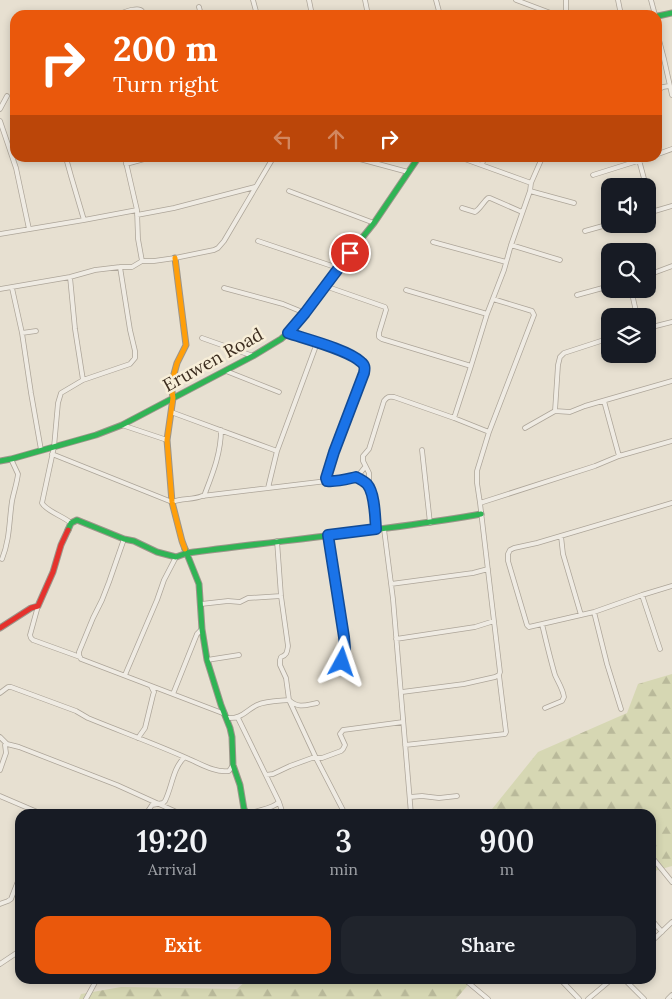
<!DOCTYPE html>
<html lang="en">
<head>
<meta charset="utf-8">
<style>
	:root { --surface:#171b24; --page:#20242c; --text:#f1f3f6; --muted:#9ea1a6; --accent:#ea580c }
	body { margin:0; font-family:Lora,serif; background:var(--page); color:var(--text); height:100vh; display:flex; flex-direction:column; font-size:19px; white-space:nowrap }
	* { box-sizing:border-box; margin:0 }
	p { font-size:16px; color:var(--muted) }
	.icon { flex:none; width:28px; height:28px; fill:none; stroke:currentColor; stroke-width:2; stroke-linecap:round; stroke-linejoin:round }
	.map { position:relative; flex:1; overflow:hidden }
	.panel { position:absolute; left:15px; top:809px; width:641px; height:175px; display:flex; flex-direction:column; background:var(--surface); border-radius:15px; box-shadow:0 2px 8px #0003 }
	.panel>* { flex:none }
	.banner { position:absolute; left:10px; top:10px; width:652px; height:152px; border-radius:15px; box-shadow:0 2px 8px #0003; background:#ea580c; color:#fff; overflow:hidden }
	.controls { position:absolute; left:601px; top:178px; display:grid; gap:10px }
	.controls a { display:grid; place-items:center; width:55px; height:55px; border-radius:10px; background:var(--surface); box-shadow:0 2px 8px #0003; font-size:25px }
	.pin { position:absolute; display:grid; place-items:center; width:42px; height:42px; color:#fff; margin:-21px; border:2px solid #fff; border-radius:50%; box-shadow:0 1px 5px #0007 }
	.me { position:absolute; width:55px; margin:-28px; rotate:5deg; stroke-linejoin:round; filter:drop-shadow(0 0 4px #0008) }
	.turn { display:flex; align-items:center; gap:18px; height:105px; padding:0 20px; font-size:22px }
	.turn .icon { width:65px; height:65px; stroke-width:2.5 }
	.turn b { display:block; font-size:35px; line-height:42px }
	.lanes { display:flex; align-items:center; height:48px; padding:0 20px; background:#0003; justify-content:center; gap:25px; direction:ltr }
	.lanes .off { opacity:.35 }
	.eta { display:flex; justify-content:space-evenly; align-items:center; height:85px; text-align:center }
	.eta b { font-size:30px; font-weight:600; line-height:35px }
	.primary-button { display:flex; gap:10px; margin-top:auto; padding:10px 20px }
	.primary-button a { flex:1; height:58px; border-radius:15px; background:var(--accent); color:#fff; font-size:20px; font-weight:600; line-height:58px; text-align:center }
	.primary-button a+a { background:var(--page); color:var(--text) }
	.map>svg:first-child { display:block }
	.forest { fill:url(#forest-firs) }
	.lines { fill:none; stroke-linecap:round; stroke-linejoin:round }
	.street-casing { stroke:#ada599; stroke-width:5.5 }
	.fast-casing { stroke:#9c958a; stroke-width:7 }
	.slow-casing { stroke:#9c958a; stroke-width:7 }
	.jam-casing { stroke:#9c958a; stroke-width:7 }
	.street { stroke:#efebe3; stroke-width:4 }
	.fast { stroke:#30b455; stroke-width:5 }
	.slow { stroke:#ff9f0a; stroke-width:5 }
	.jam { stroke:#e5322d; stroke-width:5 }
	.route-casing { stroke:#114b97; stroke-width:12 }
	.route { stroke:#1a73e8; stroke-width:9 }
	.labels { text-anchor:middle; stroke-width:5; stroke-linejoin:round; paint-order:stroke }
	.street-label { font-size:18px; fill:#3d2e20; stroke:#f7eed8 }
</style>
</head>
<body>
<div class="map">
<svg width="672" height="999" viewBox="0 0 672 999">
	<defs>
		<pattern id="forest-firs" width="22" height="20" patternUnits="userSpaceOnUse" patternTransform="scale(1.25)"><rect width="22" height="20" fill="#d6d7b3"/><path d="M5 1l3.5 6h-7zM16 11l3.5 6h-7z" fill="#b9b99a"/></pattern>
	</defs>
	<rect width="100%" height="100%" fill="#e7e0d1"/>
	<!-- forest -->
	<path class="forest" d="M672,674V866L651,872V814H488L538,752L627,713L638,684Z
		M248,979H473L456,999H79L81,994L121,987L237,989Z"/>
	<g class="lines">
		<defs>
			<path id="street" d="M253,0L257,15
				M309,0L312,15
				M365,0L368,15
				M436,0L440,15
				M516,0L556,15
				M618,0L621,15
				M651,0L655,15
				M199,7L201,15
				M116,15C122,13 138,6 142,11C143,12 143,14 144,15
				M566,15V0
				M658,36L664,59L672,95
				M658,70H659
				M658,90L663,87L669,86
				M0,109L7,96
				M0,121L16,168L29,229
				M658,154L672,149
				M66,158L71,176L84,220
				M125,158L137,210L138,239L142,261
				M356,158L408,172
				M462,158L531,183
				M639,160L646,186
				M126,164L148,158
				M482,165L484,158
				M593,175L647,158
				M289,191L374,223
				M530,191L574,203
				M648,191L653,212
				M462,208L475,212C481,208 483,202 488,198H490L522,212
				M648,213L672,206
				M137,215L174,208L255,187
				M585,231L610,224
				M0,234L84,220L137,210
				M258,241L338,268
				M433,242L506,262
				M511,245L560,260
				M648,275L672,266
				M70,277L75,329L83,380
				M325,286L385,307L386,310L379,333V337L382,339L471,366
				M12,288L22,333L31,393L41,450
				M224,288L283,304L305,313
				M0,289L70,277L95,270L120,267H132L142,261H154L175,258L214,250L218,248L224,241L273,158
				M631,289L637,316
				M406,290L487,314
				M577,295L610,286
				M648,328L672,322
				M22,333L36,331
				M288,333C306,339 349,350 361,362C365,365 365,368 364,373L334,452L326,478L328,482L343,480L357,477L365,467
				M202,338L253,356
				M226,371L279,392
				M604,401L619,456
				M555,411L570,412L585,406L672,381
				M171,412L277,451
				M454,418L471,366L487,314L504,270L511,245L530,191L531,183L542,158
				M122,425L167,440
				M525,428L555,411L558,365L560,357L564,353L610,338
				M422,450L430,523
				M52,454L172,502C182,498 193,500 202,496L327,481
				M357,477L365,482L369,486
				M268,488L277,451L317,343
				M204,496C212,475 221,454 221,430
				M480,503L595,466L619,456L672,441
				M672,503L537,543L514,548L510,550L508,554V561L527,625L529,627L594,612L642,595L672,586
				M71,523C63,516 46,511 42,503L54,447L58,403L61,393L83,380L130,364L135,358V351L130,330L120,267
				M376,529L372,497L369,486V473L363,461V456L369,449L384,401C387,397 389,396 394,397L454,418L489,432
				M384,529L393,599L411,814
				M328,535L345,648L339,671
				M561,536L563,554L581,615
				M124,539L109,582L102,600L93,618L79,652V656L81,659L225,714
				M277,541L281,596L288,646C287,652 287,655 281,657L280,660V665L286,678L289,700L316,758L345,814
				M2,559C10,539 9,521 12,501C14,491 17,483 18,474L11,459
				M391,584L473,573L488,569
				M642,595L660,649
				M201,604L228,601L240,602L248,598L281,596
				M38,606L30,635L31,638L33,640L80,657
				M594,612L607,664L621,709
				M542,624C546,641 550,658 555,675C558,682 563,689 564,697L562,701L545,708
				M396,639L475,627L494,621
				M207,660L239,655
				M125,675L157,600L164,580L176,557
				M402,692L464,684L495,677L499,675L500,672L480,503L477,483V471L489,432L534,315L532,311L493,299
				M0,693L8,687H11L76,711L88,718C122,732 156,744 189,759C201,764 215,773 229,771L233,765
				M173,694L197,634L202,629
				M227,718C242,719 245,711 257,705C266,701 279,701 289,700C299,709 306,705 317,703
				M238,718L279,802
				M0,737L7,744L19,747L117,785L181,814
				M138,738L145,728L153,695L154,692L151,686
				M405,745L505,734L506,732L499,675
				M0,770L6,753L5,745L7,744
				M266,775L273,774L290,766L312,758H322L341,751L343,749L345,745L340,734L343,730L403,722
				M0,796L42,814
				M410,797L422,796L439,798L457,796
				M146,814L152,805L163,803L165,801C172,787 173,768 184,758
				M249,814C259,809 271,810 279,802L283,814
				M651,856L672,882
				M0,904L8,901L11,899L20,876
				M651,919L662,932
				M651,942L672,922
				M0,964L18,952
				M464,979L488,999
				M560,979L579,999
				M624,979L644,999
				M86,999L97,979
				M588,999L612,979
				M668,999L672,995"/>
			<path id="fast" d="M658,16L672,13
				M0,461L11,459L96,435L122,425L253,356L281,339L288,333L305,313L338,268L374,223L418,158
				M68,530L71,523L77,520L124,539L134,541L157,552L176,557L187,553C285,540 384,531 481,514
				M185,549L199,584L202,629L207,660L221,705L230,728L232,737L233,765L240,785L244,809L247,814"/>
			<path id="slow" d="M175,258L186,345L177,363L171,385L173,398L167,440L172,502L182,541L185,549"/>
			<path id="jam" d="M0,628L31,608L38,606L53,572L61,545L68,530"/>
		</defs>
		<!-- street casing -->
		<use href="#street" class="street-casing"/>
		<!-- fast casing -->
		<use href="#fast" class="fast-casing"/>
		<!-- slow casing -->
		<use href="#slow" class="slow-casing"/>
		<!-- jam casing -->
		<use href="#jam" class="jam-casing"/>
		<!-- street -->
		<use href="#street" class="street"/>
		<!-- fast -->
		<use href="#fast" class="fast"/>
		<!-- slow -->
		<use href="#slow" class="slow"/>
		<!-- jam -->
		<use href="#jam" class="jam"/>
	</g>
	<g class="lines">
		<defs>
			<path id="route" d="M342,662L345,648L344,637L328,535L376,529C375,517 375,493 367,484C364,481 360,479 356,477C347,479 337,482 327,481L326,478L334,452L364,373C365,368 365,365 361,362C349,350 306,339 288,333L305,313L350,253"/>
		</defs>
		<!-- route casing -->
		<use href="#route" class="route-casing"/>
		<!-- route -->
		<use href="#route" class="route"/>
	</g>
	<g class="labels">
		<!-- street labels -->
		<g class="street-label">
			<text transform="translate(213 360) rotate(-29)" y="6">Eruwen Road</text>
		</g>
	</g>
</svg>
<div class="controls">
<a><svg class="icon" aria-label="sound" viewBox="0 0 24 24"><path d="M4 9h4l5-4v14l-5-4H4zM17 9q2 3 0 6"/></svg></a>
<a><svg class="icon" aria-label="search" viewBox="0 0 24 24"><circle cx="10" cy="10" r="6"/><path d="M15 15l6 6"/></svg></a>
<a><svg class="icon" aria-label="layers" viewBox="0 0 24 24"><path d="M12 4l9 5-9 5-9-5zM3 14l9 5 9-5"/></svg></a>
</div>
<div class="pin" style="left:350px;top:253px;background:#d93025"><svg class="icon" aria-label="arrive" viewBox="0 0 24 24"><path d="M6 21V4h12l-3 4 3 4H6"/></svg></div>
<svg class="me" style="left:342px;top:662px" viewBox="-20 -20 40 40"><path d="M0-17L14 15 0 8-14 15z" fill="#1a73e8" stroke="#fff" stroke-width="4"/></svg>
<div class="banner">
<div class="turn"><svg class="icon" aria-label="right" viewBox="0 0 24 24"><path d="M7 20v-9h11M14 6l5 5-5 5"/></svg><div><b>200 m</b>Turn right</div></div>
<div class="lanes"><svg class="icon off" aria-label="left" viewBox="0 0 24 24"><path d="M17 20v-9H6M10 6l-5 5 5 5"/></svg><svg class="icon off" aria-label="ahead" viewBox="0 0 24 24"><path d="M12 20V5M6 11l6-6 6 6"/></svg><svg class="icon" aria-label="right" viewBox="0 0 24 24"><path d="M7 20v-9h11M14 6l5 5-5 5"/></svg></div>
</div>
<section class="panel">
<div class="eta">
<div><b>19:20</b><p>Arrival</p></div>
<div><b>3</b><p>min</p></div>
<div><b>900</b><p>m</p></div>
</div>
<div class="primary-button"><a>Exit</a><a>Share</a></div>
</section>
</div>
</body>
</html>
